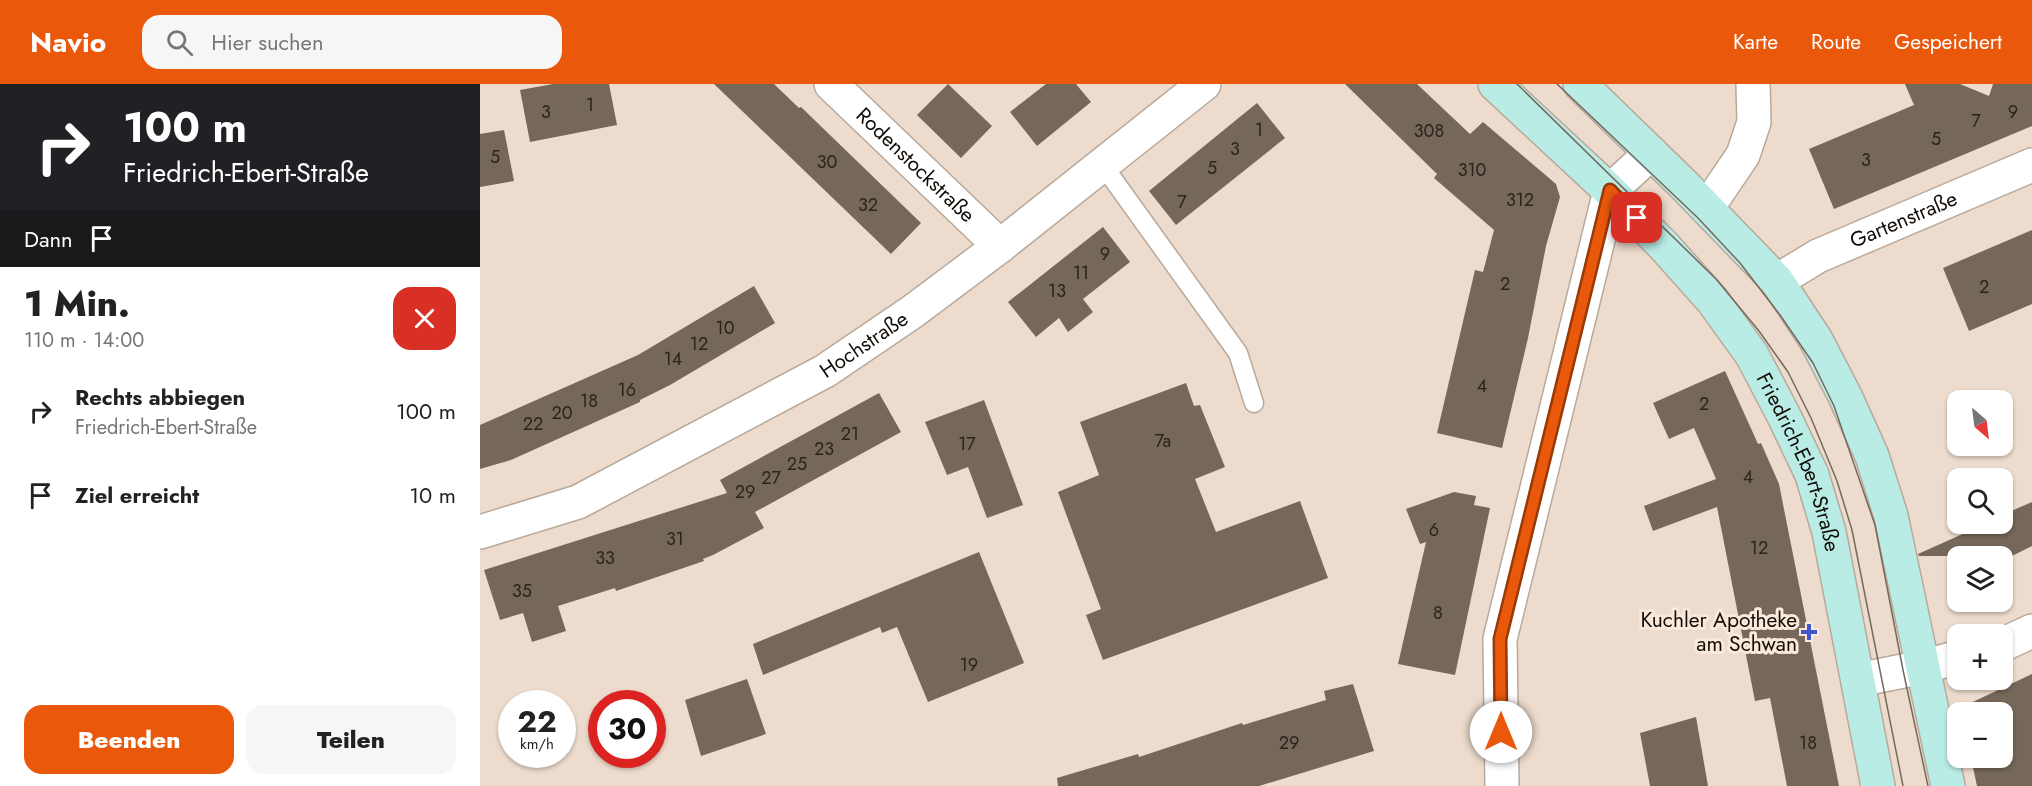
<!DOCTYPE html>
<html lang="de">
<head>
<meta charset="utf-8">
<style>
	:root { --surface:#fff; --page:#f6f6f6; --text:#222; --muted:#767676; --accent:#ea580c }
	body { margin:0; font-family:Jost,sans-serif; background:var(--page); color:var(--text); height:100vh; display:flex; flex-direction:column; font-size:22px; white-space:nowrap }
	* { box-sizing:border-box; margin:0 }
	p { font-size:20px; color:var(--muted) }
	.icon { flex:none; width:33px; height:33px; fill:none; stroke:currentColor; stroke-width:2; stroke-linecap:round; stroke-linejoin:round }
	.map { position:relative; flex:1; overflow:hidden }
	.side { display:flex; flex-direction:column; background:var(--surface); width:480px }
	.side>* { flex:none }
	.banner { background:#202124; color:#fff; overflow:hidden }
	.needle { width:39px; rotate:152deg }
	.controls { position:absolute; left:1467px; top:306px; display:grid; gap:12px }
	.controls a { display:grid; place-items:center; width:66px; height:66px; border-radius:12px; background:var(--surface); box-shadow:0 2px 4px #0004; font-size:30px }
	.speed { position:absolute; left:18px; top:606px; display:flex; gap:12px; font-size:30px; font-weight:700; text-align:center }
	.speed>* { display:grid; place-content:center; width:78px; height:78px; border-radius:50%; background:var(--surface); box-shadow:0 2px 4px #0004; line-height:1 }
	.speed small { font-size:15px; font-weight:400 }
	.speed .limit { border:9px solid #d22; background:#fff; color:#111 }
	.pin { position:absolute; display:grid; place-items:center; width:51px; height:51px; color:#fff; margin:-26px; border-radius:12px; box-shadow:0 3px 9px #0006 }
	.me { position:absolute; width:66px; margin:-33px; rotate:0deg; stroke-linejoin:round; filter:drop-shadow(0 0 4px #0008) }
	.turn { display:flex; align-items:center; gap:21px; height:126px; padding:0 24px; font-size:27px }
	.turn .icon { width:78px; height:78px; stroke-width:2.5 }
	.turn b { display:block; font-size:42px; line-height:51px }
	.then { display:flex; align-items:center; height:57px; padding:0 24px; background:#0003; gap:12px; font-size:22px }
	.round { display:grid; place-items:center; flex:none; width:63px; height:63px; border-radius:18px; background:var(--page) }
	.summary { display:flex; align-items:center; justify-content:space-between; height:102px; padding:0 24px }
	h1 { font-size:36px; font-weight:800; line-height:45px }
	.button { display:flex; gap:12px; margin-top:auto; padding:12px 24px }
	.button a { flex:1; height:69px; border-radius:18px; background:var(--accent); color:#fff; font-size:24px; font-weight:800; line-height:69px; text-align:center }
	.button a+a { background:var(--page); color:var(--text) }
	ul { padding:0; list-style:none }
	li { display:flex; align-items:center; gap:18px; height:84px; padding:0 24px }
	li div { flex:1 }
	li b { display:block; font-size:22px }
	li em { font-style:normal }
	header { display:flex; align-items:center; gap:36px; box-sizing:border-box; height:84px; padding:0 30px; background:var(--accent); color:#fff }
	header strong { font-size:28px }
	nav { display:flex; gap:33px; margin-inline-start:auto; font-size:21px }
	.search { width:420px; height:54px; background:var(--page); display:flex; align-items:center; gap:15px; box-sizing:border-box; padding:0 21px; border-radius:18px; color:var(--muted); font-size:22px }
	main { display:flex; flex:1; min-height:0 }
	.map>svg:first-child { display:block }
	.building { fill:#756759 }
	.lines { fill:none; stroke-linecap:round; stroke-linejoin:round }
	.service-casing { stroke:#b9a99b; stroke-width:21 }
	.minor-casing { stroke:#b9a99b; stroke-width:36 }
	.secondary-casing { stroke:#b9a99b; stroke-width:36 }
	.service { stroke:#fff; stroke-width:18 }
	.minor { stroke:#fff; stroke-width:33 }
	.secondary { stroke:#b9ece5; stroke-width:33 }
	.tram { stroke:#74695f; stroke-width:1.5 }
	.route-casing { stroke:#983908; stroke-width:15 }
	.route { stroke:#ea580c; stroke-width:10 }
	.poi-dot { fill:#3d56c9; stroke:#fae9da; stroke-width:2 }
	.labels { text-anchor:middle; stroke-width:6; stroke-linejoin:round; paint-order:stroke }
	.number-label { font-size:18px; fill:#2c241c }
	.street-label { font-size:21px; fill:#130d08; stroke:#fae9da }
	.poi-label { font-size:21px; fill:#130d08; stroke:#fae9da; text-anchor:end }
</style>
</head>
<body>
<header>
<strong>Navio</strong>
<div class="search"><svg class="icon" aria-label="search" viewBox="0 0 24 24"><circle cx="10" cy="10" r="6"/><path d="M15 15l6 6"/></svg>Hier suchen</div>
<nav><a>Karte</a><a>Route</a><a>Gespeichert</a></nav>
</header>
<main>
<section class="side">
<div class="banner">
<div class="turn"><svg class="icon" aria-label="right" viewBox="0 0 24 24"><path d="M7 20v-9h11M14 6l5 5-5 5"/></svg><div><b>100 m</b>Friedrich-Ebert-Straße</div></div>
<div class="then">Dann<svg class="icon" aria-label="arrive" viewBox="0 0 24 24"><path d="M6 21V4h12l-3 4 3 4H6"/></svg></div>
</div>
<div class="summary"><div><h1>1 Min.</h1><p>110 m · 14:00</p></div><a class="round" style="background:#d93025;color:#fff"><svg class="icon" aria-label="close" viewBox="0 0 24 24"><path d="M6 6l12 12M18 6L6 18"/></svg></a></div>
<ul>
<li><svg class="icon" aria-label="right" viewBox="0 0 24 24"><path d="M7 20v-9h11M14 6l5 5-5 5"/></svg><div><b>Rechts abbiegen</b><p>Friedrich-Ebert-Straße</p></div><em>100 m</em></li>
<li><svg class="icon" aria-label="arrive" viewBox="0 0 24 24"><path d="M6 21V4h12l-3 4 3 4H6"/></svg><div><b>Ziel erreicht</b></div><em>10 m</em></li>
</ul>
<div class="button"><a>Beenden</a><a>Teilen</a></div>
</section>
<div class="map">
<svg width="1552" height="702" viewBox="0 0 1552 702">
	<rect width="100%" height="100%" fill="#eddccd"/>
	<!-- building -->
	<path class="building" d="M73,0H129L137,41L50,58L40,6Z
		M234,0H294L319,24L321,23L441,139L411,170Z
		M468,0L512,42L481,74L437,31Z
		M566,0H596L611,18L557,62L530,28Z
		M865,0H937L990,50L1003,38L1076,100L1080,113L1066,162L1048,254L1022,364L957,349L995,186L1003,188L1014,146L954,94L957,90Z
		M1425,0H1480L1509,12L1513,0H1552V42L1354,125L1329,65L1434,21Z
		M777,19L805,54L696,141L669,107Z
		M24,46L34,97L0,103V50Z
		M623,143L650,178L603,215L613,228L588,248L579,234L556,253L528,218Z
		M1552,146V220L1489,247L1463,184Z
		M274,202L295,239L190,301L160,316V318L31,376L0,385V341L158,271Z
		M1245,287L1278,360L1281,359L1299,400L1359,702H1307L1290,614L1275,617L1237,423L1173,447L1164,422L1236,395L1214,344L1189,355L1173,319Z
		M706,299L714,322L720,321L745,383L715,395L736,448L820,417L848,494L623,576L606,531L621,525L578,408L619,391L600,338Z
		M399,309L421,348L275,428L284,444L233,471L223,475L224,477L136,507L135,504L78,522L86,547L52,558L43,529L20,536L4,486L247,409L240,396Z
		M504,316L543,421L507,434L488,383L467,391L445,338Z
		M974,408L996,412L994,421L1010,424L975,591L918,580L946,458L940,460L926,425Z
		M1552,418V462L1532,472H1439L1438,470L1505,440H1522V431Z
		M499,468L544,579L448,618L417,543L402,549L400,543L283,591L273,560Z
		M1552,590V702H1497L1491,674H1522V628H1482L1480,624Z
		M267,595L286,650L221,672L205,616Z
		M873,600L894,667L779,702H578L577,694L658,670L659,673L762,639L763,641L846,616L844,607Z
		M1216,633L1228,702H1170L1160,649Z"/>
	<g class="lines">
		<defs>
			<path id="service" d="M622,80L758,269L774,319"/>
			<g id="minor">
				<path id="s1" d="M351,0L520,162"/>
				<path d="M1227,124L1263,71L1274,38L1273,0"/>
				<path id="s2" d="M1297,197L1338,172L1552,81"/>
				<path id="s3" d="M0,448L98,418L345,287L432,228L520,162L724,0"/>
				<path d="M1522,561L1552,547"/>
				<path d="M1378,596L1443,583L1478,573"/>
				<path d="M1022,702L1020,555L1130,107L1171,69"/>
			</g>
			<g id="secondary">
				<path id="s4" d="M1015,0L1130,107L1184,162L1233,217L1272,271L1305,334L1332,391L1349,448L1398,702"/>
				<path d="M1100,0L1203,100L1297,197L1336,256L1365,312L1392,372L1411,432L1468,702"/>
			</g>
		</defs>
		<!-- service casing -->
		<use href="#service" class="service-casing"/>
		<!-- minor casing -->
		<use href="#minor" class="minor-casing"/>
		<!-- secondary casing -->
		<use href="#secondary" class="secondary-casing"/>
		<!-- service -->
		<use href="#service" class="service"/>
		<!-- minor -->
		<use href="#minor" class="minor"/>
		<!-- secondary -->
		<use href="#secondary" class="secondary"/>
		<!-- tram -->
		<path class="tram" d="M1037,0L1236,195L1279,247L1308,288L1331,334L1357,397L1372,446L1423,702
			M1077,0L1218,134L1260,179L1300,231L1333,279L1354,322L1395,441L1423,586L1448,702"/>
	</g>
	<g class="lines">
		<defs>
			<path id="route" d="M1021,648L1020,555L1130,106L1157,134"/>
		</defs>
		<!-- route casing -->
		<use href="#route" class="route-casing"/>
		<!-- route -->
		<use href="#route" class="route"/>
	</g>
	<!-- markers -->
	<path class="poi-dot" d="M1326 539h6v6h6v6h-6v6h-6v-6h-6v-6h6z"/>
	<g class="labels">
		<!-- number labels -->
		<g class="number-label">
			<text x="110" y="27">1</text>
			<text x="66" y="34">3</text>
			<text x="1533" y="34">9</text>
			<text x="1496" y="43">7</text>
			<text x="779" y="52">1</text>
			<text x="949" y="53">308</text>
			<text x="1456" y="61">5</text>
			<text x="755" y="71">3</text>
			<text x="15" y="79">5</text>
			<text x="1386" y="82">3</text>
			<text x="347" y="84">30</text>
			<text x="732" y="90">5</text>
			<text x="992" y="92">310</text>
			<text x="1040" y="122">312</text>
			<text x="702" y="124">7</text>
			<text x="388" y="127">32</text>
			<text x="625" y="176">9</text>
			<text x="601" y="195">11</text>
			<text x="1025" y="206">2</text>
			<text x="1504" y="209">2</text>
			<text x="577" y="213">13</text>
			<text x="245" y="250">10</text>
			<text x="219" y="266">12</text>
			<text x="193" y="281">14</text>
			<text x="1002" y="308">4</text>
			<text x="147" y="312">16</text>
			<text x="109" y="323">18</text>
			<text x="1224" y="326">2</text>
			<text x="82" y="335">20</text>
			<text x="53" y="346">22</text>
			<text x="370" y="356">21</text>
			<text x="683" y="363">7a</text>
			<text x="487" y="366">17</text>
			<text x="344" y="371">23</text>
			<text x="317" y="386">25</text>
			<text x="1268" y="399">4</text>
			<text x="291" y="400">27</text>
			<text x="265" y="414">29</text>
			<text x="954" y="452">6</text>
			<text x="195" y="461">31</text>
			<text x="1279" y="470">12</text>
			<text x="125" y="480">33</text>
			<text x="42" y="513">35</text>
			<text x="958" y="535">8</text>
			<text x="489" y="587">19</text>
			<text x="809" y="665">29</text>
			<text x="1328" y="665">18</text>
		</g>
		<!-- street labels -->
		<g class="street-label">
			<text dy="7" stroke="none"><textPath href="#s1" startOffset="117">Rodenstockstraße</textPath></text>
			<text dy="7" stroke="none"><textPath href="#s2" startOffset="141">Gartenstraße</textPath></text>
			<text dy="7" stroke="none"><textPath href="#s3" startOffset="429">Hochstraße</textPath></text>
			<text dy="7" stroke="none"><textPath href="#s4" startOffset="492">Friedrich-Ebert-Straße</textPath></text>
		</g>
		<!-- poi labels -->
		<g class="poi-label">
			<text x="1317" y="543">Kuchler Apotheke<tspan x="1317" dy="24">am Schwan</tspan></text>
		</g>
	</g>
</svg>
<div class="controls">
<a><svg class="needle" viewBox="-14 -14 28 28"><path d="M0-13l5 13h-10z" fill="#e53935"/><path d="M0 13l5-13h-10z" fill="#767676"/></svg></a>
<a><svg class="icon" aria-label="search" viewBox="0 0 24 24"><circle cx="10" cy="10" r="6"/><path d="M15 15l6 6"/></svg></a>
<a><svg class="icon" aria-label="layers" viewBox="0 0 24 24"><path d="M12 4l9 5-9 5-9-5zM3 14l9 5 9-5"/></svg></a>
<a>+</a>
<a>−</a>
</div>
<div class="speed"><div>22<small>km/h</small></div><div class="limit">30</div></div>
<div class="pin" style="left:1157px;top:134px;background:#d93025"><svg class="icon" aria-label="arrive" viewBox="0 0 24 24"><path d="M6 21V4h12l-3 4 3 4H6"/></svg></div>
<svg class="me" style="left:1021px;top:648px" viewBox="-20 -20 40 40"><circle r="19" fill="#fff"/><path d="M0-13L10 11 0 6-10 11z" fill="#ea580c"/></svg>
</div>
</main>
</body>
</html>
